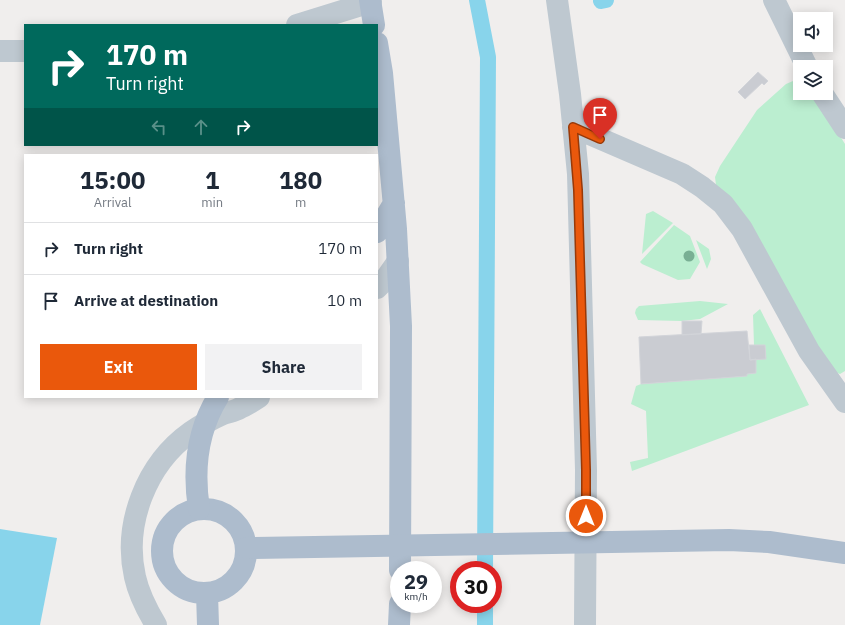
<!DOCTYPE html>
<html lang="en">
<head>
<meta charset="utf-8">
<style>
	:root { --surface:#fff; --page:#f2f2f3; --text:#1f2937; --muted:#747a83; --line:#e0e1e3; --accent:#ea580c }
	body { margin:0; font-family:"IBM Plex Sans",sans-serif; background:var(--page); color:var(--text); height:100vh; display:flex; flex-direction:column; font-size:15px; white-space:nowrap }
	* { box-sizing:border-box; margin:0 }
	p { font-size:13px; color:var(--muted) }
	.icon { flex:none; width:22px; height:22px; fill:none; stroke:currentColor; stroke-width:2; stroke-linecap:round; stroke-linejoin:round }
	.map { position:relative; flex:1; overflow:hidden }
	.details { position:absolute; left:24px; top:154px; width:354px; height:244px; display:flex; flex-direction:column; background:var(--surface); border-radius:0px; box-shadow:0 2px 10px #0003 }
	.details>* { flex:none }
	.top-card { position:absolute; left:24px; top:24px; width:354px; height:122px; border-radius:0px; box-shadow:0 2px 10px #0003; background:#00695c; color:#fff; overflow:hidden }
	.tools { position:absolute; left:793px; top:12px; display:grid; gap:8px }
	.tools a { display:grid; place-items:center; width:40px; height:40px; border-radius:0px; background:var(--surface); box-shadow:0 2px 10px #0003; font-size:20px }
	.speed { position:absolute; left:390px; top:561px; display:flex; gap:8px; font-size:20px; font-weight:700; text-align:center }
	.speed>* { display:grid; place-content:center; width:52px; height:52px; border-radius:50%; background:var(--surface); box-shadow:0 2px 10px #0003; line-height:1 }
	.speed small { font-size:10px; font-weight:400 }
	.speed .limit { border:6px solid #d22; background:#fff; color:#111 }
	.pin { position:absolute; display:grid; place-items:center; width:34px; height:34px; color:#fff; margin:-41px -17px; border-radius:50% 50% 50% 0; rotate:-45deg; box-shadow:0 0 4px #0007 }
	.pin .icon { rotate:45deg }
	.me { position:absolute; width:44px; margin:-22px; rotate:0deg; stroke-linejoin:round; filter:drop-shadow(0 0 3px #0008) }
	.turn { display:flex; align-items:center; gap:14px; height:84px; padding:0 16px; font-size:18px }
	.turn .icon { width:52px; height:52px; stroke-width:2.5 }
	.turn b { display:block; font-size:28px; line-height:34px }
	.lanes { display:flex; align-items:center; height:38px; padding:0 16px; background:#0003; justify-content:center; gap:20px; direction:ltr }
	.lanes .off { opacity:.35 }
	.eta { display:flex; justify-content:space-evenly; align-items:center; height:68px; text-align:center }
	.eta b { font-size:24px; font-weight:700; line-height:28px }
	.button { display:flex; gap:8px; margin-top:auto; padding:8px 16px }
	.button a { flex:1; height:46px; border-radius:0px; background:var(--accent); color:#fff; font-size:16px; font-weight:700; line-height:46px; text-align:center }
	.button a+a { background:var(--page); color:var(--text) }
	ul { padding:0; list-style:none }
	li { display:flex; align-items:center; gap:12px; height:52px; padding:0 16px; border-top:1px solid var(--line) }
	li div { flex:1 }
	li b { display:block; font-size:15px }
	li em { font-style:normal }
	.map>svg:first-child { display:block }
	.green { fill:#bbeed0 }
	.water { fill:#88d4eb }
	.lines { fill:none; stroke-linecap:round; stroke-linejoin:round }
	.canal { stroke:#88d4eb; stroke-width:16 }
	.building { fill:#caccd2; stroke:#d2d4d9 }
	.minor { stroke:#bec8d0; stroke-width:22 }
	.major { stroke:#adbccd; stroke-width:22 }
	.major-bridge { stroke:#adbccd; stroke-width:22 }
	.tree { fill:#79af94 }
	.route-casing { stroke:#983908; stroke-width:10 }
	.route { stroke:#ea580c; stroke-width:7 }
</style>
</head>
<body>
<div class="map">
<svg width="845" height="625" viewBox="0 0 845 625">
	<rect width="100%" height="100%" fill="#f0eeed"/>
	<!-- green -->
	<path class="green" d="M793,81L800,82V93H813L845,144V371L840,374L833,371L716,185L715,177L720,166L757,110L786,84Z
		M653,211L673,223L642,254L646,214Z
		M674,225L690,236L700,262L690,279L678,280L642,264L640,262Z
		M696,240L709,249L711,259L707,269Z
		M700,301L728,304L700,319L682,321L638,320L635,313L636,309L639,306Z
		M760,309L809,405L632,471L630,462L648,458L646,411L631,404L636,386L641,384L747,376V374L756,373V359H766L765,345H754L753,315Z"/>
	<!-- water -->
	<path class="water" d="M0,529L57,538L40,625H0Z"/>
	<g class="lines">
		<!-- canal -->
		<path class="canal" d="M477,0L488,57L485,570
			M601,1L606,0
			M485,625V604"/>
	</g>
	<!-- building -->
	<path class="building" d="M758,72L768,81L764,85L762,83L745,99L738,92Z
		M682,321H702L701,334L682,335Z
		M747,331L750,360L756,359V373L747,374V376L641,384L639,337Z
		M749,345H765L766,359L750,360Z"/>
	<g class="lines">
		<!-- minor -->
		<path class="minor" d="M557,0L570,94L578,174L586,470L585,625
			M774,0L807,67
			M297,25L371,2
			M0,51H25
			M822,93L845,128
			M573,127L682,174L702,187L723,204L742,229L809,351L845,402
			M377,288L384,281L398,261
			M156,625C147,610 139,595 135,577C123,524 146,464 191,432C201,425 212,419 223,414C229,412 235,411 240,408C247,405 253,401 259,397"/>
		<!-- major -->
		<path class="major" d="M370,0L374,25
			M377,43L382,73L396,229L401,326L400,570
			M377,232L394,203
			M162 551a42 42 0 1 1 84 0a42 42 0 1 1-84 0Z
			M207,593L208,625
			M399,625L400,604"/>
		<!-- major-bridge -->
		<path class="major-bridge" d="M199,509C193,470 197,431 218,397
			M247,548L729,540L769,542L845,553"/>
	</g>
	<!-- trees -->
	<circle class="tree" cx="689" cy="256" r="5.5"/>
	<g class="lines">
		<defs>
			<path id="route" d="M586,516V470L578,190L573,127L600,139"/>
		</defs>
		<!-- route casing -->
		<use href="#route" class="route-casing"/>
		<!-- route -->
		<use href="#route" class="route"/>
	</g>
</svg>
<div class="tools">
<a><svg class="icon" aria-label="sound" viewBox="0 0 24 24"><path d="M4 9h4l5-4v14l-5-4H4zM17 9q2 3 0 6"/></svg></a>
<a><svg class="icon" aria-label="layers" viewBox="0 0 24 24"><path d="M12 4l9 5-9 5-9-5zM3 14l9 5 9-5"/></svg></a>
</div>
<div class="speed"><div>29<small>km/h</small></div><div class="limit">30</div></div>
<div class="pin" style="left:600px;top:139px;background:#d93025"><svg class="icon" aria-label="arrive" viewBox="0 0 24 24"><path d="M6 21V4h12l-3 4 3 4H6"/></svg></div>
<svg class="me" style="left:586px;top:516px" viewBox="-20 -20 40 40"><circle r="17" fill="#ea580c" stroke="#fff" stroke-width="3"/><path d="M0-11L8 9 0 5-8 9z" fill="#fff"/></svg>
<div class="top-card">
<div class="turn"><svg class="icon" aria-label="right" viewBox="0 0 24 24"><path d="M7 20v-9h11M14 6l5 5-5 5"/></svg><div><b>170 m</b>Turn right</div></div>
<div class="lanes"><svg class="icon off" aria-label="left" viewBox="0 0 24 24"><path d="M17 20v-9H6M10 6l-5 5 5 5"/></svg><svg class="icon off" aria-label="ahead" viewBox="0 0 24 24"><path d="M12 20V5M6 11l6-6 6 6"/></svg><svg class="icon" aria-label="right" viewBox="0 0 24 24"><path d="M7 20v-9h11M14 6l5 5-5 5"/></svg></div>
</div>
<section class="details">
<div class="eta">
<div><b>15:00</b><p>Arrival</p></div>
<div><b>1</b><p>min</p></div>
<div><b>180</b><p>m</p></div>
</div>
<ul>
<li><svg class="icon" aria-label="right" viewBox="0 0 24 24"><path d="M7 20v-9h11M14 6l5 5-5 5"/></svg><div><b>Turn right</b></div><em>170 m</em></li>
<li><svg class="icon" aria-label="arrive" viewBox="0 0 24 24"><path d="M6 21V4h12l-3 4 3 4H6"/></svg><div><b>Arrive at destination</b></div><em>10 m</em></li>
</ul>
<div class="button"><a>Exit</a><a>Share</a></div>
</section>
</div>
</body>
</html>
